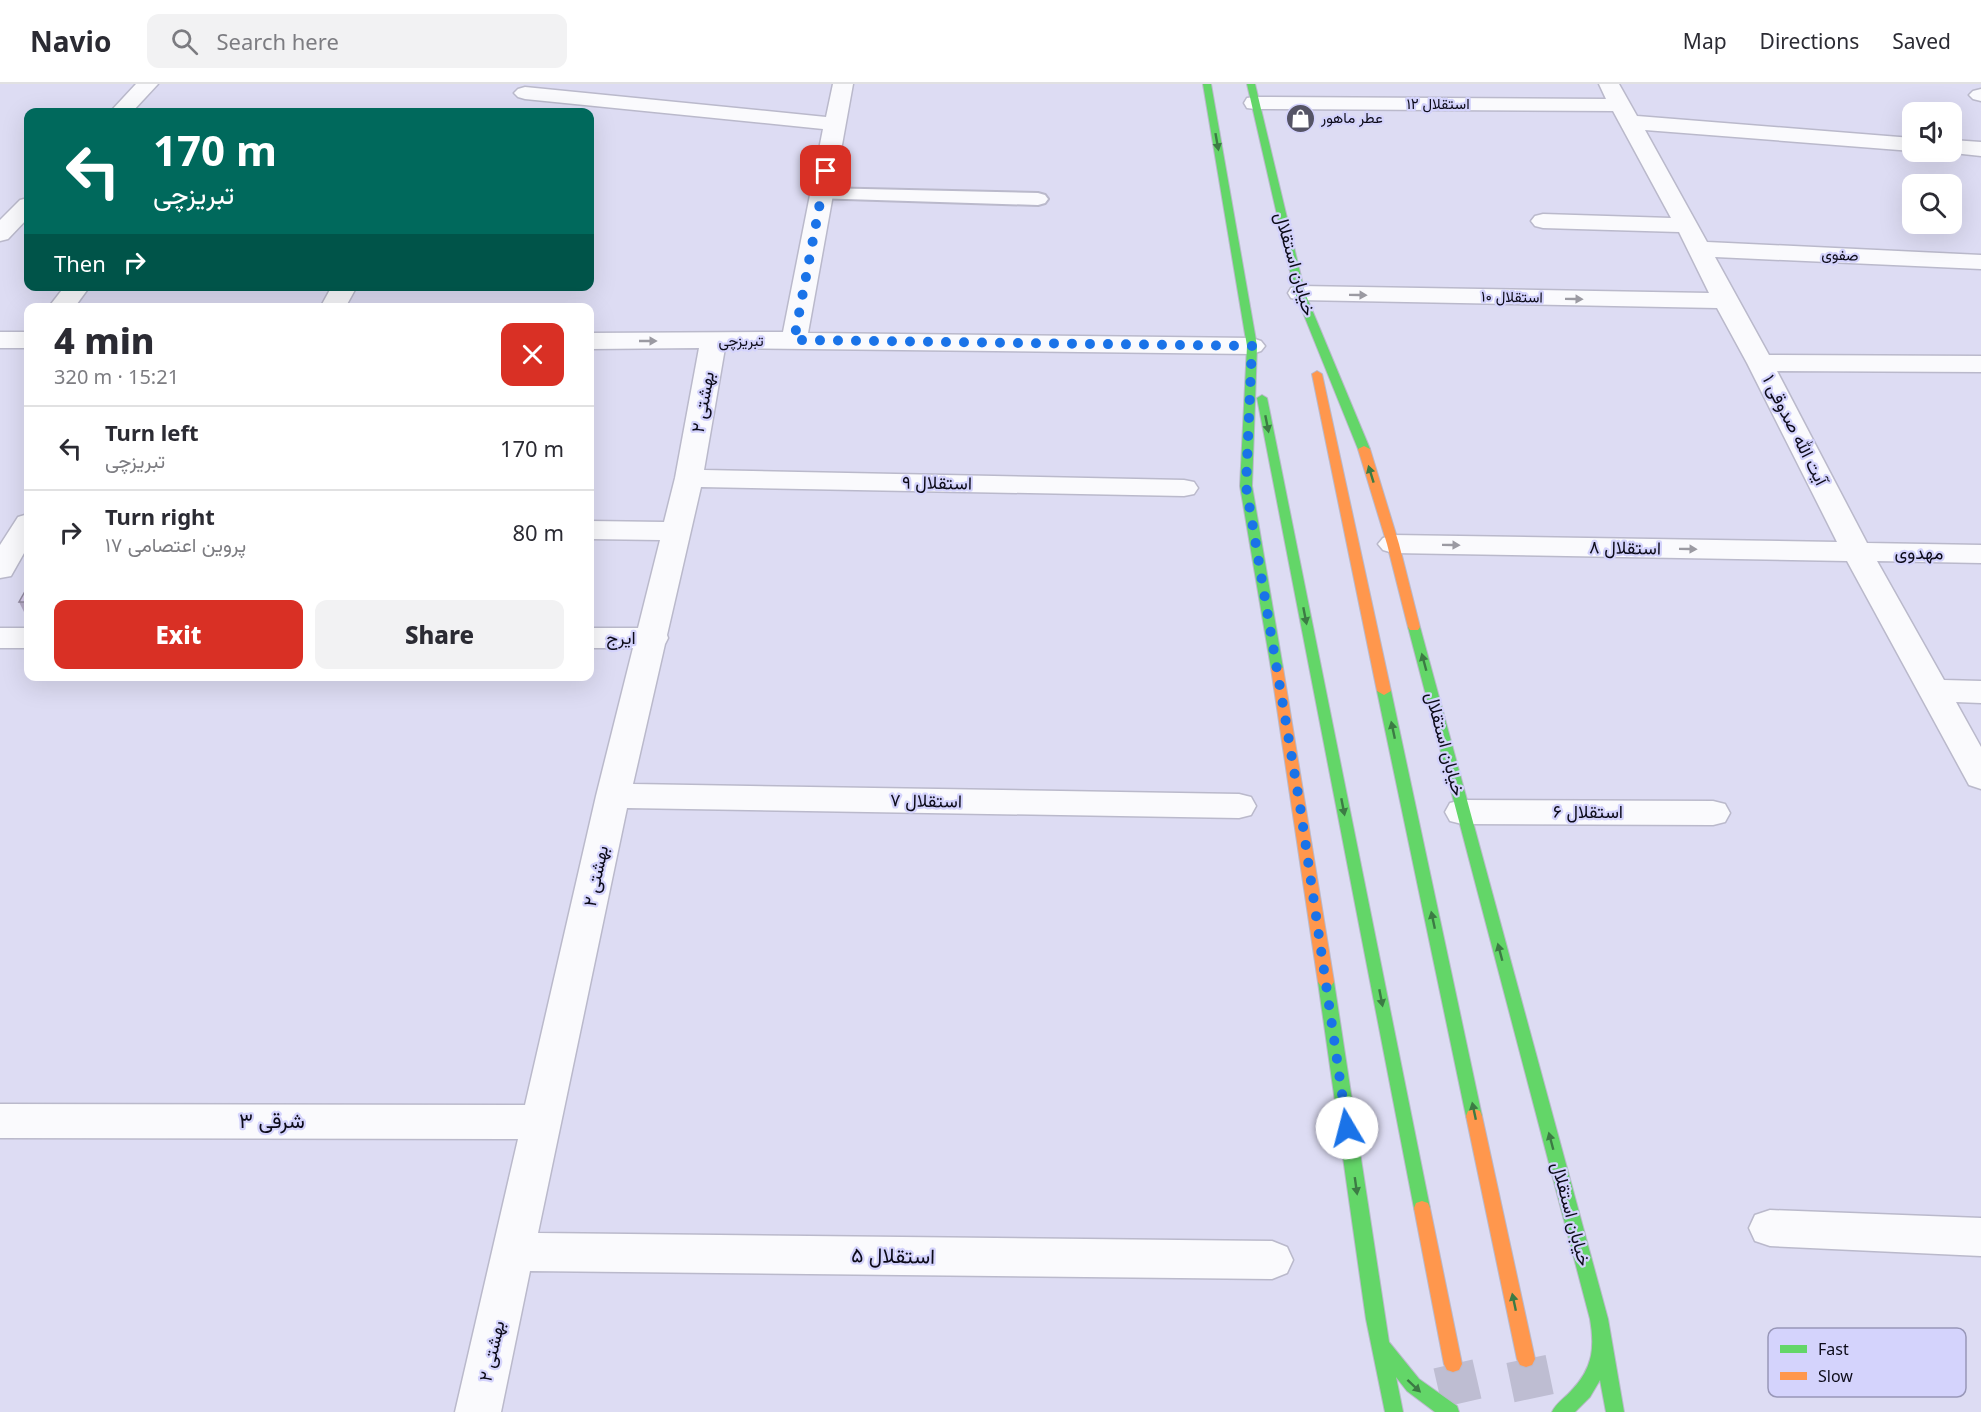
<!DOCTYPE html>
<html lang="en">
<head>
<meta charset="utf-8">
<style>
	:root { --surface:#fff; --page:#f2f2f3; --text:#2b2b33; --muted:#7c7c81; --line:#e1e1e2; --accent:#d93025 }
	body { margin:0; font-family:"Noto Sans",Vazirmatn,sans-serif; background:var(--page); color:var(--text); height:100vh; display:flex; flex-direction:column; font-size:22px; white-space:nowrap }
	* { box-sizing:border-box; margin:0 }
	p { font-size:20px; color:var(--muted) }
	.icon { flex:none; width:33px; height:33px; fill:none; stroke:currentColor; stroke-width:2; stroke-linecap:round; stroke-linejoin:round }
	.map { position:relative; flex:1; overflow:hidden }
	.details { position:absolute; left:24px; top:219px; width:570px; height:378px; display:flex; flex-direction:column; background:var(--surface); border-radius:12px; box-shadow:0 6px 24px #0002 }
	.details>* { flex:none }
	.top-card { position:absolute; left:24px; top:24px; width:570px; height:183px; border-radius:12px; box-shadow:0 6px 24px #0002; background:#00695c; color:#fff; overflow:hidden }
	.controls { position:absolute; left:1902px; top:18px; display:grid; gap:12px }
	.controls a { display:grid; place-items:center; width:60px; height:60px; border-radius:12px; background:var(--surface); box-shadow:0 6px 24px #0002; font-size:30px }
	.pin { position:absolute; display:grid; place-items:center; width:51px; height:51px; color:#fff; margin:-26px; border-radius:12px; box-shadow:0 3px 9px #0006 }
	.me { position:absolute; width:66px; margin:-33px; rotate:352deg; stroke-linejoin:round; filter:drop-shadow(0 0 4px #0008) }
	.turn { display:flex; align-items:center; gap:21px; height:126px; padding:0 30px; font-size:27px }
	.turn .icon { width:78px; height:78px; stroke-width:2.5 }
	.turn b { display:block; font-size:42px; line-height:51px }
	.then { display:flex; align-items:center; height:57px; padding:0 30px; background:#0003; gap:12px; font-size:22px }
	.round { display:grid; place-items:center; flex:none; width:63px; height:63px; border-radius:12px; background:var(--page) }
	.head { display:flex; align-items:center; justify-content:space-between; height:102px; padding:0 30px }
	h1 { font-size:36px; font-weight:800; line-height:45px }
	.button { display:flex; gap:12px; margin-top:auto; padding:12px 30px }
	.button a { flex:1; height:69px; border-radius:12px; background:var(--accent); color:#fff; font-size:24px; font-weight:800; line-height:69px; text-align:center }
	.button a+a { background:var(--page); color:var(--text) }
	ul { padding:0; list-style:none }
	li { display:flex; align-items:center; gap:18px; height:84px; padding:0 30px; border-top:2px solid var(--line) }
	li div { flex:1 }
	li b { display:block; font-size:22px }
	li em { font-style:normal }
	header { display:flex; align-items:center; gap:36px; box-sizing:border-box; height:84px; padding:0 30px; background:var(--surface); border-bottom:2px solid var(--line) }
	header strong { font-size:28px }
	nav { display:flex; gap:33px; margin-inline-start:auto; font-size:21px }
	.search { width:420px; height:54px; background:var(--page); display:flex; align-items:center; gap:15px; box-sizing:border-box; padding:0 21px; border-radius:12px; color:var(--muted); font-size:22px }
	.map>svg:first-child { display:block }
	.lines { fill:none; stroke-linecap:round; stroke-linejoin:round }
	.secondary-tunnel { stroke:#bebdd2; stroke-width:40; stroke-dasharray:40 20; stroke-linecap:butt }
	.lane-casing { stroke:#bab9cb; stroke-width:4 }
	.street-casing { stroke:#bab9cb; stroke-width:3 }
	.fast-casing { stroke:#bab9cb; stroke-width:2 }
	.slow-casing { stroke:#bab9cb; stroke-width:2 }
	.lane { fill:#fafafd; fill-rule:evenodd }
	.street { fill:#fafafd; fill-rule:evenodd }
	.fast { fill:#63d668; fill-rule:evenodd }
	.slow { fill:#ff974d; fill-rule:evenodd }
	.wall { fill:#b4a9c5 }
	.building { fill:#d1c5e5; stroke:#928aa0; stroke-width:1.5 }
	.oneway { fill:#3c7b44 }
	.oneway2 { fill:#9b9aa2 }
	.route { stroke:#1a73e8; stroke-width:10; stroke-dasharray:0 18 }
	.labels { text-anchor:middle; stroke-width:4.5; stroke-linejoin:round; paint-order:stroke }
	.far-street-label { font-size:15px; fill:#0c0b19; stroke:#d4d3fc }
	.far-poi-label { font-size:15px; fill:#0c0b19; stroke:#d4d3fc; text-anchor:start }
	.street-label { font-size:18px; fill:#0c0b19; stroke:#d4d3fc }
	.near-street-label { font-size:21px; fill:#0c0b19; stroke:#d4d3fc }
	.key { fill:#d4d3fc; stroke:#9897b8; stroke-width:1.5 }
	.key-label { font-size:16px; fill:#0c0b19 }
</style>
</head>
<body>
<header>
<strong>Navio</strong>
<div class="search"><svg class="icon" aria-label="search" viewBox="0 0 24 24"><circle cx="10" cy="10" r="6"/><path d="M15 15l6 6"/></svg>Search here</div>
<nav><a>Map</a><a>Directions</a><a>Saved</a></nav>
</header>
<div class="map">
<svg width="1981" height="1328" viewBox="0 0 1981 1328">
	<rect width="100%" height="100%" fill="#dddcf3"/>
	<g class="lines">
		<!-- secondary-tunnel -->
		<path class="secondary-tunnel" d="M1526,1275L1537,1328
			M1453,1280L1464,1328"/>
		<defs>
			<path id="lane" d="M821,104L1038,109L1045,111L1048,115L1045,119L1038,121L814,114L811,110L814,106Z"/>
			<path id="street" d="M136,0H158L132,28H110Z
				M833,0H853L808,249L1252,254L1261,257L1265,262L1261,267L1252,270L725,264L704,386L1184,396L1194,398L1198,404L1194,410L1184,412L701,403L667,551L668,554L665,560L633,700L1239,710L1251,713L1256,722L1251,731L1239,734L627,724L538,1149L1272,1157L1287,1163L1293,1176L1287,1189L1272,1195L530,1187L501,1328H455L518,1055L0,1054V1020L525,1021L596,712L633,564H590V544H638L660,456L590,455V437L664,438L675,394L699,264L590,265V249L783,248L823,45L525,15L518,13L514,9L518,5L525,3L826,33Z
				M1599,0H1619L1637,32L1912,54V67L1645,46L1707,158L1981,171V185L1715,173L1769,271L1981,272V288L1777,287L1867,459L1981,461V479L1877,477L1944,596L1981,597V619L1956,618L1981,663V705L1969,701L1847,477L1393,469L1383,466L1378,460L1383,454L1393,451L1837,458L1747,279L1717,224L1300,216L1291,214L1288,209L1291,204L1300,202L1709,209L1679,148L1543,144L1535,142L1531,137L1535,132L1543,130L1671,134L1613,27L1255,25L1247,24L1244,19L1247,14L1255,13L1606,15Z
				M1981,5V17L1973,15L1969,11L1973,7Z
				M1952,56L1981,58V72L1944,68H1952Z
				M28,114V134L8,155L0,157V136L20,116Z
				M65,202H90L74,224H48Z
				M332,202H357L345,224H320Z
				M0,248H28V264H0Z
				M28,430V462L11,492L0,494V461L18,433Z
				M0,544H28V564H0Z
				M1462,716L1713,717L1725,720L1730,729L1725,738L1713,741L1462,740L1450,737L1445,728L1450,719Z
				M1770,1126L1981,1134V1172L1770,1162L1755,1157L1749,1144L1755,1131Z"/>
			<path id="fast" d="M1203,0H1211L1257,262L1252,402L1283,584L1277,588L1271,584L1240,402L1247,262Z
				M1247,0H1255L1305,209L1370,365L1368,367H1360L1358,365L1295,209Z
				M1262,311L1267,314L1430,1124L1428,1129L1422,1131L1416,1129L1414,1124L1257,314Z
				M1414,539L1420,543L1608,1235L1624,1328H1606L1600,1296L1590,1313L1575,1328H1552C1556,1319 1565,1314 1571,1307C1593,1284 1595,1264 1590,1235L1408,543Z
				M1384,603L1391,607L1482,1032L1480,1037L1474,1039L1468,1037L1466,1032L1377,607Z
				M1326,892L1331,894L1334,898L1389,1258L1419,1295L1457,1322L1459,1328H1435L1407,1307L1396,1293L1403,1328H1385L1366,1235L1318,898L1321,894Z"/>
			<path id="slow" d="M1317,287L1322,290L1391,607L1384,611L1377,607L1312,290Z
				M1364,362L1370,365L1399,460L1420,543L1418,546H1410L1408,543L1387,460L1358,365Z
				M1277,580L1283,584L1334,898L1331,902L1326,904L1321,902L1318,898L1271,584Z
				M1474,1025L1480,1027L1482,1032L1535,1275L1532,1281L1526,1283L1520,1281L1517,1275L1466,1032L1468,1027Z
				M1422,1117L1428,1119L1430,1124L1462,1280L1459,1286L1453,1288L1447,1286L1444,1280L1414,1124L1416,1119Z"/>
		</defs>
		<!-- lane casing -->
		<use href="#lane" class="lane-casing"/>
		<!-- street casing -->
		<use href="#street" class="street-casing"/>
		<!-- fast casing -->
		<use href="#fast" class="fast-casing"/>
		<!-- slow casing -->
		<use href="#slow" class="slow-casing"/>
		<!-- lane -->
		<use href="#lane" class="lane"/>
		<!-- street -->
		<use href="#street" class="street"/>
		<!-- fast -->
		<use href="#fast" class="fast"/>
		<!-- slow -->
		<use href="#slow" class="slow"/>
	</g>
	<!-- wall -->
	<path class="wall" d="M28,502V536L19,518Z"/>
	<!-- building -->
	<path class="building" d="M28,502V518H19Z"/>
	<!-- one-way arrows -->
	<defs><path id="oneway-solid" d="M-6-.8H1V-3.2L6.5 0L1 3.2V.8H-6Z" transform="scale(1.5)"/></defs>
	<g class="oneway">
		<use href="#oneway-solid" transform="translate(1217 58) rotate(80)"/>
		<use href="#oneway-solid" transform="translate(1267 340) rotate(79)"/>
		<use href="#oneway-solid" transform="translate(1371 390) rotate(-107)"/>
		<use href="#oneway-solid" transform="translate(1305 532) rotate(79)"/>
		<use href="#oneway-solid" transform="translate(1424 578) rotate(-105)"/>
		<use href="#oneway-solid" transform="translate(1393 646) rotate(-102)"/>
		<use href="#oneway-solid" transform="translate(1343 723) rotate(79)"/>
		<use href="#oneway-solid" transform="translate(1433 836) rotate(-102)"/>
		<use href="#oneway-solid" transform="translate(1500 868) rotate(-105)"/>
		<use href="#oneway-solid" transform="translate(1381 914) rotate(79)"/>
		<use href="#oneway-solid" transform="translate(1474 1027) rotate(-102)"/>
		<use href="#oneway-solid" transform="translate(1551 1057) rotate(-105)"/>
		<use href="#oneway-solid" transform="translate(1356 1102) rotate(82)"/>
		<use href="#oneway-solid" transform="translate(1514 1218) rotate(-102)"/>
		<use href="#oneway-solid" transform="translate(1414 1302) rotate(43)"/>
	</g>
	<g class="oneway2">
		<use href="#oneway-solid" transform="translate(1358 211) rotate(1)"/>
		<use href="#oneway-solid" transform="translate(1574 215) rotate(1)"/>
		<use href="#oneway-solid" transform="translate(648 257)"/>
		<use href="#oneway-solid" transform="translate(1451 461) rotate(1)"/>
		<use href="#oneway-solid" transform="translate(1688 465) rotate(1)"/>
	</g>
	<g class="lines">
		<!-- route -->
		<path class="route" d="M826,87L794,256L1252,262L1246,402L1300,722L1347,1044"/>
	</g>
	<!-- icons -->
	<defs>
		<symbol id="shop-disc" viewBox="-11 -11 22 22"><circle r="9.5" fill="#555465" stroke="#d4d3fc"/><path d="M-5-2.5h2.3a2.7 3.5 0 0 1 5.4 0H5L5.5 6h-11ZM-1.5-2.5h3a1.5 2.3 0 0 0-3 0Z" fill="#fff"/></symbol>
	</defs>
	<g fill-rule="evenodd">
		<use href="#shop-disc" x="1284" y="18" width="33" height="33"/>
	</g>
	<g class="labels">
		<!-- far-street labels -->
		<g class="far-street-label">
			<text x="1438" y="25">استقلال ۱۲</text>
			<text transform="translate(1840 171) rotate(3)" y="5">صفوی</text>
			<text transform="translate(1512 213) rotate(1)" y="5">استقلال ۱۰</text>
			<text x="741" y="262">تبریزچی</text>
		</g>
		<!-- far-poi labels -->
		<g class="far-poi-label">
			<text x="1321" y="39">عطر ماهور</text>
		</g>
		<!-- street labels -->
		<g class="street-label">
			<text transform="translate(1295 180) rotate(74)" y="6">خیابان استقلال</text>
			<text transform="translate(703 318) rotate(-80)" y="6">بهشتی ۲</text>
			<text transform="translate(1795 346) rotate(63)" y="6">آیت الله صدوقی ۱</text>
			<text transform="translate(937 399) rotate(1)" y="6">استقلال ۹</text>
			<text transform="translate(1625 464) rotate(1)" y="6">استقلال ۸</text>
			<text transform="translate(1919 469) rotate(1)" y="6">مهدوی</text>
			<text x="621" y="560">ایرج</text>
			<text transform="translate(1445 660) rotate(75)" y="6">خیابان استقلال</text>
			<text transform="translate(926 717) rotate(1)" y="6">استقلال ۷</text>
			<text x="1588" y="734">استقلال ۶</text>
			<text transform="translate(596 792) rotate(-78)" y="6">بهشتی ۲</text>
			<text transform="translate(1571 1130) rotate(75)" y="6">خیابان استقلال</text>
			<text transform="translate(492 1267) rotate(-77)" y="6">بهشتی ۲</text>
		</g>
		<!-- near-street labels -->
		<g class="near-street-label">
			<text x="272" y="1044">۳ شرقی</text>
			<text transform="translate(893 1172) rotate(1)" y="7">استقلال ۵</text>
		</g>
	</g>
	<!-- legend -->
	<rect x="1768" y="1244" width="198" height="69" rx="9" class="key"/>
	<rect x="1780" y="1261" width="27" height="8" fill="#63d668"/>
	<rect x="1780" y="1288" width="27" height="8" fill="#ff974d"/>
	<g class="key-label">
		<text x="1818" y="1271">Fast</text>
		<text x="1818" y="1298">Slow</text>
	</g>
</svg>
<div class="controls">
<a><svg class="icon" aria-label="sound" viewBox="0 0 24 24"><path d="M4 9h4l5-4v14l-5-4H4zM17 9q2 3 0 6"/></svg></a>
<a><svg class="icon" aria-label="search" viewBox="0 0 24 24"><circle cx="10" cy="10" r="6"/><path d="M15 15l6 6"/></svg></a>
</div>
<div class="pin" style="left:826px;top:87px;background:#d93025"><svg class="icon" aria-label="arrive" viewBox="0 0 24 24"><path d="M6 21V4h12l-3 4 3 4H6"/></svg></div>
<svg class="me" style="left:1347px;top:1044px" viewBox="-20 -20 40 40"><circle r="19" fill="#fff"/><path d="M0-13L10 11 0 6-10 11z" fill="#1a73e8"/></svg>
<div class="top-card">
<div class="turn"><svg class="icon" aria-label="left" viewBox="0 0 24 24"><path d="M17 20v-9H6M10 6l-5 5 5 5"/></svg><div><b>170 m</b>تبریزچی</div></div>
<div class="then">Then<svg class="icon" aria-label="right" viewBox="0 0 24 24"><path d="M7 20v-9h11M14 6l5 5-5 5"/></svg></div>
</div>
<section class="details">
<div class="head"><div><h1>4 min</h1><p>320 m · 15:21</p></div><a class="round" style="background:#d93025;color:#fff"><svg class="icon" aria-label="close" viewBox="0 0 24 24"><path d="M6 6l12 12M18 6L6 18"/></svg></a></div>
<ul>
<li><svg class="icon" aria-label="left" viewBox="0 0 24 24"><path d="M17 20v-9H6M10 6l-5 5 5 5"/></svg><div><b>Turn left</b><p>تبریزچی</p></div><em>170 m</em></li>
<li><svg class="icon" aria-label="right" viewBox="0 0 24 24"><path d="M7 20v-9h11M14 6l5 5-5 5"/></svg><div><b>Turn right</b><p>پروین اعتصامی ۱۷</p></div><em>80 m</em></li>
</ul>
<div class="button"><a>Exit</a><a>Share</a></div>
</section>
</div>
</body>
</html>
